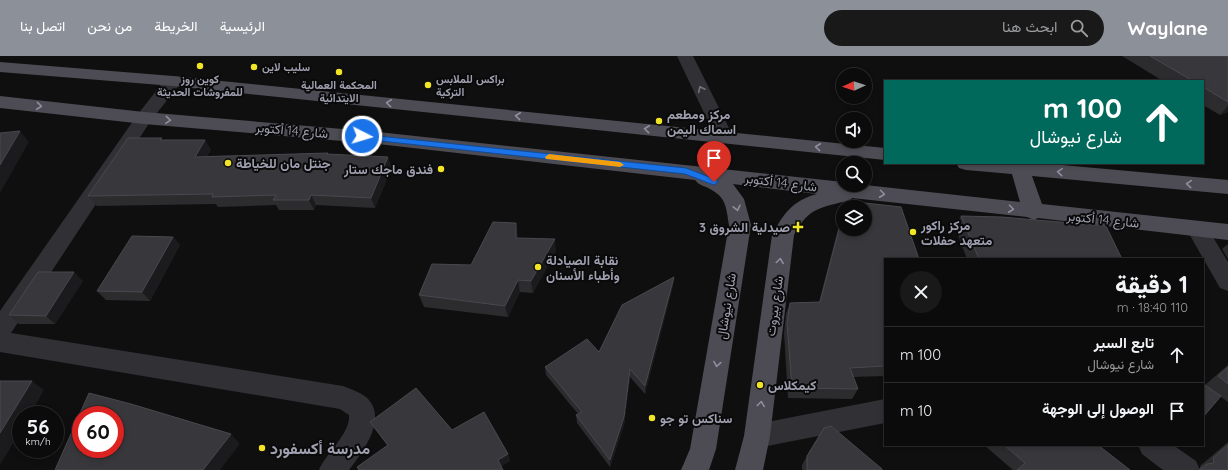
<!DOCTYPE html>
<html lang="ar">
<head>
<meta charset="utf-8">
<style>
	:root { --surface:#0b0b0c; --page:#19191a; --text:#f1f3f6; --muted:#9a9b9d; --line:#2b2b2d; --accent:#8c9099 }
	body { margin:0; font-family:Quicksand,Vazirmatn,sans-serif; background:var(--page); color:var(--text); direction:rtl; height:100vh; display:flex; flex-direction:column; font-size:15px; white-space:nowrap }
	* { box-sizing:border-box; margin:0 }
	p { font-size:13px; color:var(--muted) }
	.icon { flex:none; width:22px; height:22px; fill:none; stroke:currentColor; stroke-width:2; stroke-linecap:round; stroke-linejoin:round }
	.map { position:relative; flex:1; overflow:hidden; direction:ltr }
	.sheet { position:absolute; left:884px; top:202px; width:320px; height:188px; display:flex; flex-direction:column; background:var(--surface); border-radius:0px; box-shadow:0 2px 6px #0003,0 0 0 1px var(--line); direction:rtl }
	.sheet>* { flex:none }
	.banner { position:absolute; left:884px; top:24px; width:320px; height:84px; border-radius:0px; box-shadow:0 2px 6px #0003,0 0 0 1px var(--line); direction:rtl; background:#00695c; color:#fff; overflow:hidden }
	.needle { width:26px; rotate:267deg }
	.controls { position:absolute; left:836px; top:12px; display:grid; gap:8px }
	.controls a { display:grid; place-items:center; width:36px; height:36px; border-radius:50%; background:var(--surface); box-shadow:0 2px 6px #0003,0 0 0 1px var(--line); font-size:20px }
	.speed { position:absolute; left:12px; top:350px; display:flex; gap:8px; font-size:20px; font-weight:700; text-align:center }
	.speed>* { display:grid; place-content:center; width:52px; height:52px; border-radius:50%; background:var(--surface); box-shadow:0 2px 6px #0003,0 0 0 1px var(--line); line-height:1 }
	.speed small { font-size:10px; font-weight:400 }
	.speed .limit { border:6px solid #d22; background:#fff; color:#111 }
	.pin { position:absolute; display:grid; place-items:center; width:34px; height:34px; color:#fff; margin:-41px -17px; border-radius:50% 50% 50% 0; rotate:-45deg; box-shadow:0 0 4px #0007 }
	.pin .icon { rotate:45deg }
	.me { position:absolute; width:44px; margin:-22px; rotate:95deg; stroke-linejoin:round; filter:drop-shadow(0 0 3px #0008) }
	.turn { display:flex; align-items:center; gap:14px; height:84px; padding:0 16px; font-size:18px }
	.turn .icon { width:52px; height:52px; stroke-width:2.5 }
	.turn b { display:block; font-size:28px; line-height:34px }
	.round { display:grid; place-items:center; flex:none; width:42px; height:42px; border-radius:21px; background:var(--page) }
	.overview { display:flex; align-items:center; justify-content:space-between; height:68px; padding:0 16px }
	h1 { font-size:24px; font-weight:800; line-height:30px }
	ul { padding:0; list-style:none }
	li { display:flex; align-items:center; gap:12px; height:56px; padding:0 16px; border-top:1px solid var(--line) }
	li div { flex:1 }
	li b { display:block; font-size:15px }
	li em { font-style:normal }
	header { display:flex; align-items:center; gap:24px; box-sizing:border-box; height:56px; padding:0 20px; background:var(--accent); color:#fff }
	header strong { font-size:19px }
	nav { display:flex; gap:22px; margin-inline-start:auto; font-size:14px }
	.search { width:280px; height:36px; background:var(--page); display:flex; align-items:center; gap:10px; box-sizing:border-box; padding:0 14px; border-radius:22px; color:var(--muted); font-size:15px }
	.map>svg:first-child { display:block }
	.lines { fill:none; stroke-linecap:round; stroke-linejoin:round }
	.minor { fill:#313035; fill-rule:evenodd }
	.major { fill:#4d4c54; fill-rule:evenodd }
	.wall { fill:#2c2b2e }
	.shaded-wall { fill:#1b1a1c }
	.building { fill:#38373c; stroke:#48484e; fill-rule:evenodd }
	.oneway { stroke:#74737f }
	.oneway2 { stroke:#8f8f9e }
	.route { fill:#1a73e8; stroke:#114b97 }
	.slow { fill:#f59e0b }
	.poi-dot { fill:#f1e526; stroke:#0a0a0b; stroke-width:1.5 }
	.labels { text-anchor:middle; stroke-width:4; stroke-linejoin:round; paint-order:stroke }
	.far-poi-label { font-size:11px; font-weight:bold; fill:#a0a0b1; stroke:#0a0a0b; text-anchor:start }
	.poi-label { font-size:13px; font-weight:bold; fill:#a0a0b1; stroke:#0a0a0b; text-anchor:start }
	.street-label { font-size:13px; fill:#a0a0b1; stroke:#0a0a0b }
	.near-poi-label { font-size:16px; font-weight:bold; fill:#a0a0b1; stroke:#0a0a0b; text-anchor:start }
</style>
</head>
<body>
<header>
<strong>Waylane</strong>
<div class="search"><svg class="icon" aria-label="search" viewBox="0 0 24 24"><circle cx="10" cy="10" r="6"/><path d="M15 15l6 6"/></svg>ابحث هنا</div>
<nav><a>الرئيسية</a><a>الخريطة</a><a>من نحن</a><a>اتصل بنا</a></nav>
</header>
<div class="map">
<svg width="1228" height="414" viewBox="0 0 1228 414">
	<rect width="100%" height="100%" fill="#0f0f10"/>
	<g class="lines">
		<!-- minor -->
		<path class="minor" d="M677,0H693L733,80L731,84L724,86L717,84Z
			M173,20L179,21L182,25L150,66L11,277L343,330C351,333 359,336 366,341C389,361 363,396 349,414H319C326,397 351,377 349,359L340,353L0,296V255L138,58L167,21Z
			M1198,166L1205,168L1228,206V235L1220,232L1187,174L1191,168Z
			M885,343V367L757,392L748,389L744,380L748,371L757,368Z
			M1138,389H1173L1196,405L1200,414H1163L1142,398Z"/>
		<!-- major -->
		<path class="major" d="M0,6L173,20L885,92V104L173,30L0,16Z
			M0,40L144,56L378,76L843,126V129H865L1020,146L1012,118L966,114L959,112L956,107H1040L1228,124V138L1032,120L1042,148L1228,168V184L1038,162L1034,164L1027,161L852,142L850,144C822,152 809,150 794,179L770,380L763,414H735L744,380L772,179C784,157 792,145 817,138L733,128L744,143L751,169L716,393L709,414H681L690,393L729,169C726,149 726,140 706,131C701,129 698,128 695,124L378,88L144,68L0,52Z"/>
	</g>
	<!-- wall -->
	<path class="wall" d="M1122,0H1228V56L1220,59L1203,49V25H1163Z
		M163,84H205L211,94L207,100L328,98L392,111L375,152L316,149L314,154H279L276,149L218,151L216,148L97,150L88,140Z
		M847,145L901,151L919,203H885V320L853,321L858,333L852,343L788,342L784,277L786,258L790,247L819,246L843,154V173H865V151H844Z
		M961,160L1122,203H967L955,171Z
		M518,179V182L556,195L533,237L520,236L508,261L424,251L419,239L471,209Z
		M173,181L180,189L150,245L106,244L97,235Z
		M1228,188V203L1222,193Z
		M674,221L673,230L645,338L630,321L624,369L610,411L577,367L576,359L578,358L546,319L545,311L599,296Z
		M83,225L55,268H19L9,259Z
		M1228,309V346L1205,329Z
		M370,366L452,374L508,398L510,405L501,410L387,389L375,373Z
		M1228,386V414H1196L1200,412V410Z
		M984,389H1098L1130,414H1013Z
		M807,400L882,414H802V409Z"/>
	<!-- shaded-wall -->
	<path class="shaded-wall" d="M1228,50V56L1220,59Z
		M20,75L29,86L0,137V109Z
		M205,84L211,94L202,111L195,101Z
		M388,101L392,111L375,152L371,142Z
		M311,139L316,149L314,154L309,144Z
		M516,167L518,179V194L516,182Z
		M173,181L180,189L150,245L142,236Z
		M555,183L556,195L533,237L531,225Z
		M74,216L83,225L55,268L46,260Z
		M674,221L673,230L645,338V330Z
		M518,224L520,236L508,261L505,250Z
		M630,313V321L624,369L610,411V404Z
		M32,325L44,334L30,359H21V374L0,409V377Z
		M231,378L240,388L220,414H203Z
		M508,398L510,405L500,411L498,404Z"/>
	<!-- building -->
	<path class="building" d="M1150,0H1228V46L1203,31V25H1193Z
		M20,75L0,109V77Z
		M128,82H162L160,84H205L195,101L328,97L327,98L388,101L371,142L311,139L309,144H273L276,139L212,141L213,138L88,140Z
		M847,145L901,151L919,203H885V310L850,312L858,333L792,332L787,267L790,247L820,246L843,158V173H865V151H845Z
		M961,160L1002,161L1106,170L1122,203H979Z
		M493,166L516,167V182L555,183L531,225L518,224L505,250L419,239L432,208L471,209Z
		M132,180L173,181L142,236L97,235Z
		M38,216H74L46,260L9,259Z
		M674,221L645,330L630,313L624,361L610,404L576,359L582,356L545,311L587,283L599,296L622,249Z
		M1228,311V328L1218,320Z
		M0,325H32L0,377Z
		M1203,328L1221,340L1203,361Z
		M416,332L452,374L484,356L508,398L498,404L503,414H359L357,411L388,389L370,366Z
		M89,337L131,348L231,378L203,414H55ZM81,359H115V393H81Z
		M831,370L882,413V414H807V400L824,372Z
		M1004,389H1098L1130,414H1017L1025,407Z
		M1228,389V414H1199L1207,408L1214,407L1213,402Z"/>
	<!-- one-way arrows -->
	<defs><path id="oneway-chevron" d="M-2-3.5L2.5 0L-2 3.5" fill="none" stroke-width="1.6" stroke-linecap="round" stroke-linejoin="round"/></defs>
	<use class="oneway" href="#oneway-chevron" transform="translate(701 33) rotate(-116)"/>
	<g class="oneway2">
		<use href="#oneway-chevron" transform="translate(389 47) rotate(-174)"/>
		<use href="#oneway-chevron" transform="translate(39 50) rotate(6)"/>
		<use href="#oneway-chevron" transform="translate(518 60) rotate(-174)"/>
		<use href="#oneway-chevron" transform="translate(168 64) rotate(5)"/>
		<use href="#oneway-chevron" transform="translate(647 73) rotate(-174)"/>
		<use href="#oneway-chevron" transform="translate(818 91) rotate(-174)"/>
		<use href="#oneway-chevron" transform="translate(1060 116) rotate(-175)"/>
		<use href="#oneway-chevron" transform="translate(1189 128) rotate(-175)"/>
		<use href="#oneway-chevron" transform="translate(882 138) rotate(7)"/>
		<use href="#oneway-chevron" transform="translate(737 152) rotate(77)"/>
		<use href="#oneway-chevron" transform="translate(1011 153) rotate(7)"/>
		<use href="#oneway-chevron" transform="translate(780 205) rotate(-82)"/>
		<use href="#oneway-chevron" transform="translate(717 308) rotate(99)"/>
		<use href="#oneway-chevron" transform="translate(761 348) rotate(-82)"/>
	</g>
	<!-- route -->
	<path class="route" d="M359,78L686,112L717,124L718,126L714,129L685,118L362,83L359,82Z"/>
	<!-- slow -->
	<path class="slow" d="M549,98L620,106L624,109L620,111L546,103L545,101Z"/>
	<!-- markers -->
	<g class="poi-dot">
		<circle cx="200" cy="10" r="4"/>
		<circle cx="254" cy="11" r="4"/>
		<circle cx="339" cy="16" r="4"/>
		<circle cx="428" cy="29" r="4"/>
		<circle cx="659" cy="65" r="4"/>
		<circle cx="228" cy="107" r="4"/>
		<circle cx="441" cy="113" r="4"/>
		<path d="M796 165h4v4h4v4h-4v4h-4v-4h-4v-4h4z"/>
		<circle cx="913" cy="176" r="4"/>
		<circle cx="538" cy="211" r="4"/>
		<circle cx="760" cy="329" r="4"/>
		<circle cx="652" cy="362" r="4"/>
		<circle cx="262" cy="392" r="4"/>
	</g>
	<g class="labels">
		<!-- far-poi labels -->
		<g class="far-poi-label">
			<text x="262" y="15">سليب لاين</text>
			<text x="200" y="27" text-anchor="middle">كوين روز<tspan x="200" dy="13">للمفروشات الحديثة</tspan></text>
			<text x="436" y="27">براكس للملابس<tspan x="436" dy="13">التركية</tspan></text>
			<text x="339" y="33" text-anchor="middle">المحكمة العمالية<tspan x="339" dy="13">الايتدائية</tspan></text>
		</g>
		<!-- poi labels -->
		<g class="poi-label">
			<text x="667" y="63">مركز ومطعم<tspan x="667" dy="15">اسماك اليمن</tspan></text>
			<text x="236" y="112">جنتل مان للخياطة</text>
			<text x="433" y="118" text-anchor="end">فندق ماجك ستار</text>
			<text x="921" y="174">مركز راكور<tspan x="921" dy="15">متعهد حفلات</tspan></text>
			<text x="790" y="176" text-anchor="end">صيدلية الشروق 3</text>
			<text x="546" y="209">نقابة الصيادلة<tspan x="546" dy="15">وأطباء الأسنان</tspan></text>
			<text x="768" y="334">كيمكلاس</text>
			<text x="660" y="367">سناكس تو جو</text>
		</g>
		<!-- street labels -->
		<g class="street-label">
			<text transform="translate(292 74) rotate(5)" y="5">شارع 14 أكتوبر</text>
			<text transform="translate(781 126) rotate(7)" y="5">شارع 14 أكتوبر</text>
			<text transform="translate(1103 163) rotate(6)" y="5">شارع 14 أكتوبر</text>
			<text transform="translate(726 250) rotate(-81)" y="5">شارع نيوشال</text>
			<text transform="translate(774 250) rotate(-82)" y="5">شارع بيروت</text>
		</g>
		<!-- near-poi labels -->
		<g class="near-poi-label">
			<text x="270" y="398">مدرسة أكسفورد</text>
		</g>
	</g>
</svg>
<div class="controls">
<a><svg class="needle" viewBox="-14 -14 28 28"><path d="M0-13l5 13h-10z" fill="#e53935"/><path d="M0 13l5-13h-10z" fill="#9a9b9d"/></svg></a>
<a><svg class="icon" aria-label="sound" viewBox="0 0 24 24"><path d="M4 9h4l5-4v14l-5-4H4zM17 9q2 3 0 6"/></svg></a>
<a><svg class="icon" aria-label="search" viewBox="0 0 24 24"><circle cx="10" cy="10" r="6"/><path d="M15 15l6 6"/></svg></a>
<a><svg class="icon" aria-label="layers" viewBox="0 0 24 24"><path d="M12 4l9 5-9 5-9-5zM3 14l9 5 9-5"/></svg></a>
</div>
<div class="speed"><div>56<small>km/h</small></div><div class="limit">60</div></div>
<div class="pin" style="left:714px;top:126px;background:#d93025"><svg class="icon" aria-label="arrive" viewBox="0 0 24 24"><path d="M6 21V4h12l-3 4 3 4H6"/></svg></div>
<svg class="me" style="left:362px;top:80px" viewBox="-20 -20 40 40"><circle r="17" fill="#1a73e8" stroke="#fff" stroke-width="3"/><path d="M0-11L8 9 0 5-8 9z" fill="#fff"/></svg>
<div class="banner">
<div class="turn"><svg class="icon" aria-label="ahead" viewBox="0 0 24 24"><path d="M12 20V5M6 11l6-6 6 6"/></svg><div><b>100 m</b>شارع نيوشال</div></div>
</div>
<section class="sheet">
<div class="overview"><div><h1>1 دقيقة</h1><p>110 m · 18:40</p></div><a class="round"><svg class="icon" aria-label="close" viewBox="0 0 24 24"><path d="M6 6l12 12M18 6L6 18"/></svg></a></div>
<ul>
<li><svg class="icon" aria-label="ahead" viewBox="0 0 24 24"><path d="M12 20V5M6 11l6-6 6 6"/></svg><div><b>تابع السير</b><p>شارع نيوشال</p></div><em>100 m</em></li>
<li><svg class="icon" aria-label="arrive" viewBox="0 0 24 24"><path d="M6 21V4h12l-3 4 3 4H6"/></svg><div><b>الوصول إلى الوجهة</b></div><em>10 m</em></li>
</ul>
</section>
</div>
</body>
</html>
